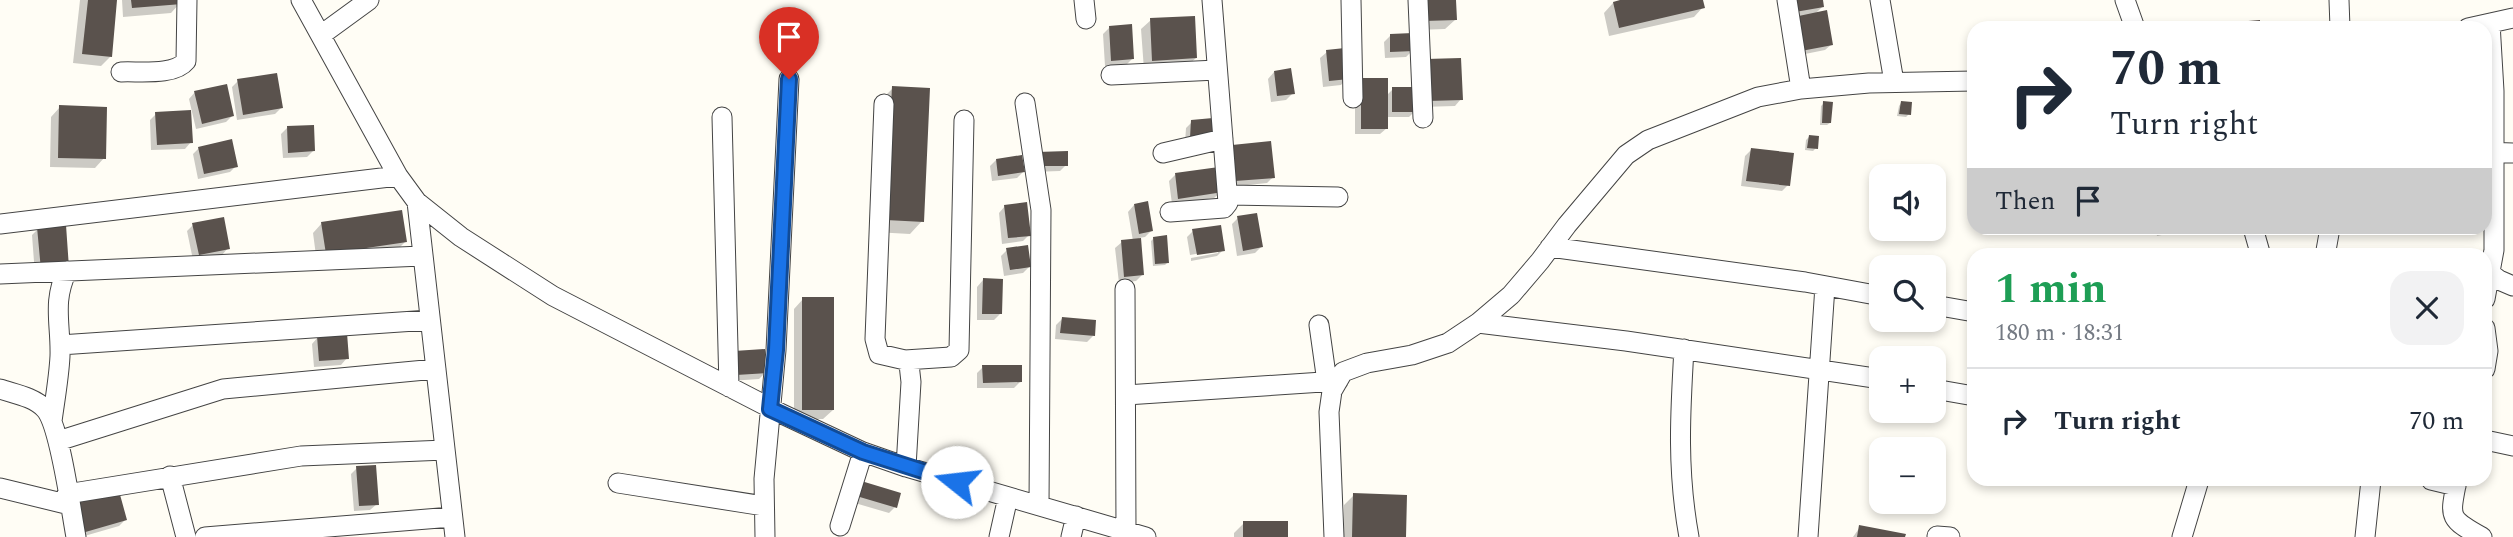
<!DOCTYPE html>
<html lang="en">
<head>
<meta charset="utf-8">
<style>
	:root { --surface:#fff; --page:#f2f2f3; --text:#1f2937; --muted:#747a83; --line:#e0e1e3 }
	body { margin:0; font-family:Spectral,serif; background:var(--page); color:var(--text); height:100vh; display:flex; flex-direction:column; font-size:26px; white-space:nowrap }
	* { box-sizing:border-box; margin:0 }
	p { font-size:23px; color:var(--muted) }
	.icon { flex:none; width:38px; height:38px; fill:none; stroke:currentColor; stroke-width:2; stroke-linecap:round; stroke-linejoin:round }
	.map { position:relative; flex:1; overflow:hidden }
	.drawer { position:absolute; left:1967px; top:248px; width:525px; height:238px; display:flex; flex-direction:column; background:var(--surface); border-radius:21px; box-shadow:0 4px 10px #0003 }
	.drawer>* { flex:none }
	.top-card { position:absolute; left:1967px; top:21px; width:525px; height:214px; border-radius:21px; box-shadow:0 4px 10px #0003; background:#fff; color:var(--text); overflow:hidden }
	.buttons { position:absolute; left:1869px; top:164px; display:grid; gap:14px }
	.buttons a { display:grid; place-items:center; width:77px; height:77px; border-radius:14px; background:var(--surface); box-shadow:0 4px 10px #0003; font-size:35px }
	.pin { position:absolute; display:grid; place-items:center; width:60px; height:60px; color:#fff; margin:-72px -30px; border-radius:50% 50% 50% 0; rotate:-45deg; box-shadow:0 0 7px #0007 }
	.pin .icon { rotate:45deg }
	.me { position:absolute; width:77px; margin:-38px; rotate:286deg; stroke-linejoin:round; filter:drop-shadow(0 0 5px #0008) }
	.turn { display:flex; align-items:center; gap:24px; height:147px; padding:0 28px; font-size:32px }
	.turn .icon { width:91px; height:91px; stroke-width:2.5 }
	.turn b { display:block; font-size:49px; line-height:60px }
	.then { display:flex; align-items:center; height:66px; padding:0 28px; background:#0003; gap:14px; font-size:26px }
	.round { display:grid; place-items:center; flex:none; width:74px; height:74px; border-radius:21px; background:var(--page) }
	.headline { display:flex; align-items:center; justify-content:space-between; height:119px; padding:0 28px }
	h1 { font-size:42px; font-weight:700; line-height:52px; color:#1e9e55 }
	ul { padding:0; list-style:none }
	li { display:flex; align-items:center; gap:21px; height:105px; padding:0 28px; border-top:2px solid var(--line) }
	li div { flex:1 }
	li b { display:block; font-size:26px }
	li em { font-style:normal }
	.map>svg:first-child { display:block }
	.shadow { fill:#0003 }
	.building { fill:#5a524d }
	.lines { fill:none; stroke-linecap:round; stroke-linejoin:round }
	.minor-casing { stroke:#444; stroke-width:21 }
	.minor { stroke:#fff; stroke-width:19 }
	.route-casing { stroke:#114b97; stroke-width:18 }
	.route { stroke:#1a73e8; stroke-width:12 }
</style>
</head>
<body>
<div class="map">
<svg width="2513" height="537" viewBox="0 0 2513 537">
	<rect width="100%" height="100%" fill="#fffdf5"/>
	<!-- shadow -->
	<path class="shadow" d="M80,0H116L111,56L101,66L73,63Z
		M122,0H180V3L171,13L123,17Z
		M1454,0L1455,20L1445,29L1416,30Z
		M1628,0H1701L1703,7L1694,17L1609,36L1604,13L1613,3Z
		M1821,0L1822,7L1815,14L1832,44L1825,50L1795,56L1787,3Z
		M1151,20L1196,58L1186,67L1144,70L1141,29Z
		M1110,27L1132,59L1126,65L1105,66L1103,34Z
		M1390,36L1412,51L1406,57L1385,58L1384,42Z
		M1327,52L1347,78L1341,85L1323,87L1320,58Z
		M1460,59L1461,99L1455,106L1421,107Z
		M1274,72L1293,93L1286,100L1271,102L1268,79Z
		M238,81L281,108L275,114L237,120L232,87Z
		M1355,86L1387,95L1393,89L1415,111L1409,117H1387V128L1380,134H1355Z
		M893,88L922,221L910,234L874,232L881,100Z
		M195,92L232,116L226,122L196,129L189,99Z
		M1824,103L1830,123L1827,125H1820L1821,106Z
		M1901,103L1909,114L1906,117L1897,116L1899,106Z
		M60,107L104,158L95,168L50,167L51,117Z
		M156,114L191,142L185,149L151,150L150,120Z
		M1212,120L1185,143L1186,128L1192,122Z
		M287,128L314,150L307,157L283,158L281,134Z
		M1809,137L1816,148L1813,151L1805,150L1806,140Z
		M199,148L236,166L230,172L198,179L193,154Z
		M1751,150L1788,185L1782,191L1741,186L1745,156Z
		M1226,153L1273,177L1267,183L1229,187Z
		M996,160L1023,172L1017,178L992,181L990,166Z
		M1031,160L1066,165L1060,171L1032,172Z
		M1175,175L1221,192L1214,198L1172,204L1169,181Z
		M1134,205L1152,230L1145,237L1139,238L1142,275L1136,281L1119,283L1115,248L1122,242L1133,241L1128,212Z
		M1005,206L1029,235L1023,241L1002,244L999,213Z
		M1238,218L1261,247L1255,253L1237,256L1232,224Z
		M322,223L405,242L396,251L317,263L313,233Z
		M193,225L228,248L222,255L193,260L187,231Z
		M65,227L35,275L32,235L38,229Z
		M2155,228H2195L2157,236Z
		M1193,231L1223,250L1217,256L1191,261V258L1218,253V250L1190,255L1187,237Z
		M1154,238L1168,262L1165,265L1153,266L1151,241Z
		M1007,250L1030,266L1023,273L1004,276L1001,256Z
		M983,280L1000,314L994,320H977V287Z
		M803,299L833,410L823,419H794V309Z
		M1062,319L1093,336L1087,342L1055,339L1056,325Z
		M318,337L347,358L341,365L314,367L312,344Z
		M735,353L765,373L759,379L730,381Z
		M983,367L1020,382L1014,388H977V373Z
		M357,468L377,504L370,510L354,511L351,474Z
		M852,488L895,507L889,513L848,501Z
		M1354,495L1404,537H1344V505Z
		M68,512L125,520L119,526L81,537Z
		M1244,523L1286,537H1234V533Z
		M1860,527L1904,537H1853Z"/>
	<!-- building -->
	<path class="building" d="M88,0H117L112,57L82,54Z
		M131,0H182V4L132,8Z
		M1424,0H1456L1457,20L1424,21Z
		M1620,0H1703L1705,8L1619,28L1613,2Z
		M1793,0H1823L1824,7L1795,12Z
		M1827,10L1833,45L1801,51L1794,17Z
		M1195,16L1197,58L1152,61L1150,18Z
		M2260,20V28H2214L2213,24Z
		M1132,24L1134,59L1111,61L1109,26Z
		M1413,33L1414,51L1390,52V34Z
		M1345,48L1349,79L1329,81L1326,50Z
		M1461,58L1463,100L1427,101L1426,59Z
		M1291,68L1295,94L1277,96L1274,71Z
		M277,73L283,108L243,115L237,79Z
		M1361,78H1388V129H1361Z
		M227,84L234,116L202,124L194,91Z
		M892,86L930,88L924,222L886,220Z
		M1392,87H1417V112H1392Z
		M1823,101L1833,102L1831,123H1822Z
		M1901,101L1912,102L1911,115L1899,114Z
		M59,105L107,107L106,159L58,158Z
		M191,110L193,143L157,145L155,112Z
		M1213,118L1216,137L1190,138L1191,120Z
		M314,125L315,151L288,153L287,126Z
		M1809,135L1819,136L1818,149L1807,148Z
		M232,139L238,167L204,174L198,147Z
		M1271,141L1275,178L1235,181L1232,145Z
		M1751,148L1794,153L1790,186L1746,181Z
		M1068,151V166H1037V152Z
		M1022,155L1025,172L998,176L996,159Z
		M1219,167L1223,192L1178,199L1175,173Z
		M1148,201L1153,231L1139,234L1134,204Z
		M1027,202L1031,236L1008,238L1004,205Z
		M402,210L407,242L326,254L321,222Z
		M1257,213L1263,247L1243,251L1237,216Z
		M224,217L230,249L199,255L192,223Z
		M66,225L69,268L41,270L37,227Z
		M1221,225L1225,251L1197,255L1192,229Z
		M1167,235L1169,263L1155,264L1153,237Z
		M1141,238L1144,275L1124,277L1121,240Z
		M1028,245L1031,267L1010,270L1006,248Z
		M983,278L1003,279L1002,314H982Z
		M802,297H834V410H802Z
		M1062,317L1096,320L1095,336L1060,333Z
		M347,333L349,359L319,361L317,336Z
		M765,349L767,373L736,375L734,351Z
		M982,365H1022V382L983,383Z
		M376,465L379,505L359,506L356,466Z
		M970,469L990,471L989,484L969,482Z
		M858,480L901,493L897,508L853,495Z
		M119,491L127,520L82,533L73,504Z
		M1353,493L1407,495L1406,537H1352Z
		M1243,521H1288V537H1243Z
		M1859,525L1906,534L1905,537H1857Z"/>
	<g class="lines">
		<defs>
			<path id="minor" d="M301,0L398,176L417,202L461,237L553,296L780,413L863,452L906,467L1146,537
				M1084,0L1086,19
				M1351,0L1353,98
				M1418,0L1423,118
				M1787,0L1801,89
				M1880,0L1894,82
				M2125,0L2135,28
				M2339,0L2340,28
				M2468,28L2513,18
				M321,35L369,0
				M121,72C139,71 174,76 186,61L187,0
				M1111,75L1217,70
				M1025,103L1041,210L1039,505
				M884,104L875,339L879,354L905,360L909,364L911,382L906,467
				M722,117L729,387
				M2485,152L2513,153
				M1163,153L1223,139
				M1229,195L1338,197
				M417,202L455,537
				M1170,212L1224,208L1228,203L1212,0
				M0,224L398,176
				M2253,228L2261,256
				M1550,247L1805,282L1881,296
				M2325,256L2330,228
				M2490,273L2499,280L2513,286
				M0,274L422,256
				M1125,289L1126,531
				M2485,299L2494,250V91L2490,23
				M1934,305L1974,312
				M1478,323L1626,341L1881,379
				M1319,325L1327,382
				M2485,328L2488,351L2485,369
				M60,345L430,320
				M1684,349C1680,415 1677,471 1689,537
				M905,360L951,357L959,350L964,120
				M0,389C15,394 34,397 45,409C60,425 71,511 76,537
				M1934,389L1974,396
				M1126,395L1338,381
				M52,421C55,399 59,377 60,356C61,324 52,302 67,271
				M2485,440L2513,446
				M58,441L223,389L436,369
				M170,476L186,537
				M2431,480L2456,486
				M2457,480C2450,517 2447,518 2482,537
				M618,483L764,506
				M0,488L70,505
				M67,494L301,456L445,450
				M840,526L863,452
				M1937,536L1950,537
				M205,537L452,517
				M765,537L764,479L776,350L789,79
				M999,537L1008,497
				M1071,537L1076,516
				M1334,537L1329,412L1332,391L1343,372L1367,363L1412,355L1448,343L1478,323L1511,295L1540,261L1567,225L1626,155L1648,140L1758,97L1801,89L1869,83L1974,81
				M1808,537L1825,286
				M2182,537L2199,480
				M2365,537L2371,480"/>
		</defs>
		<!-- minor casing -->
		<use href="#minor" class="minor-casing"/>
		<!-- minor -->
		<use href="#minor" class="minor"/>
	</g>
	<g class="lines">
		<defs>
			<path id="route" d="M789,79L776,350L770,409L863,452L957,482"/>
		</defs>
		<!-- route casing -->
		<use href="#route" class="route-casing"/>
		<!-- route -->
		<use href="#route" class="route"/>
	</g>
</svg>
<div class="buttons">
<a><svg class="icon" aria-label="sound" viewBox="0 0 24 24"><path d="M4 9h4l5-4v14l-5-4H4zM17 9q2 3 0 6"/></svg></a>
<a><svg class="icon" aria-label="search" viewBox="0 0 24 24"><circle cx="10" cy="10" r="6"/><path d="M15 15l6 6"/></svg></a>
<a>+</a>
<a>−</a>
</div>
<div class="pin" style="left:789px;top:79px;background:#d93025"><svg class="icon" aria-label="arrive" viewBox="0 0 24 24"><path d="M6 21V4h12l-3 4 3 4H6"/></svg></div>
<svg class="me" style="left:957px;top:482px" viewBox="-20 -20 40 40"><circle r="19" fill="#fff"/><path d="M0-13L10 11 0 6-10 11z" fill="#1a73e8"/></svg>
<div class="top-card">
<div class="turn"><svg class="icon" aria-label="right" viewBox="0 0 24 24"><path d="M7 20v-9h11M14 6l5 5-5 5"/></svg><div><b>70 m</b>Turn right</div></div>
<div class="then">Then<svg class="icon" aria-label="arrive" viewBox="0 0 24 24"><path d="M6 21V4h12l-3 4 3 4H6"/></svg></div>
</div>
<section class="drawer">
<div class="headline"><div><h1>1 min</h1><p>180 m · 18:31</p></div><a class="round"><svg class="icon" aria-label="close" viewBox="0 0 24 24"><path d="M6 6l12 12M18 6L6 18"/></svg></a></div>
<ul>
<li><svg class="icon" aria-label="right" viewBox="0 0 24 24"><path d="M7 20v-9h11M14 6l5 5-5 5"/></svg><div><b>Turn right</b></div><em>70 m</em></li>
</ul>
</section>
</div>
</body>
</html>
